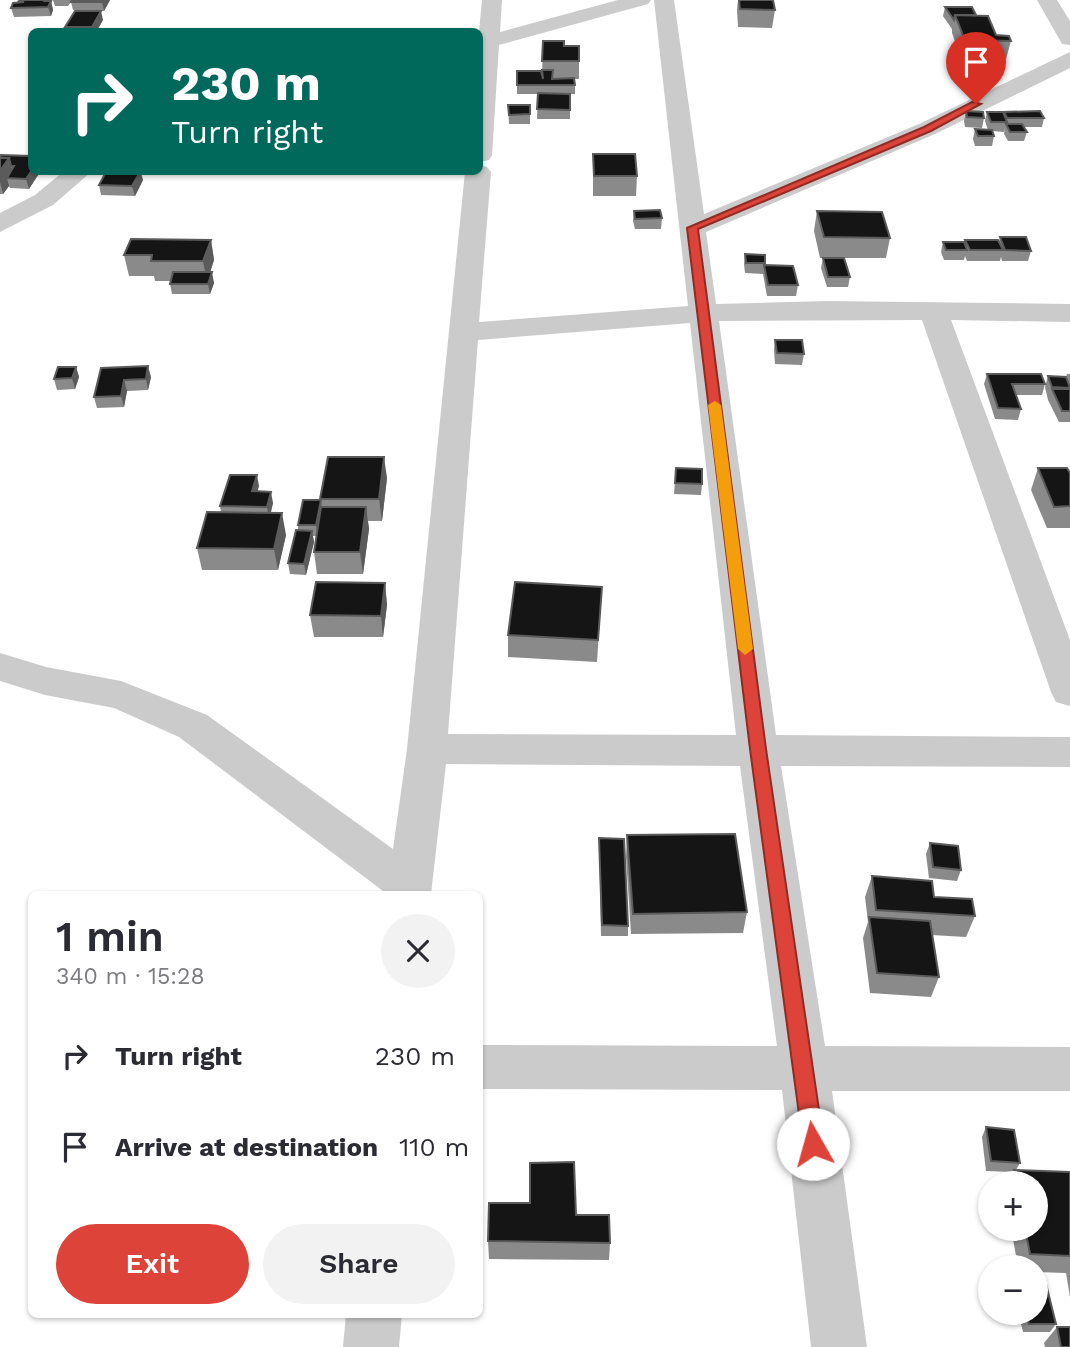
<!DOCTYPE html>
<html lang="en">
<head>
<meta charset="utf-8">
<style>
	:root { --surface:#fff; --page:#f2f2f3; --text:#2b2b33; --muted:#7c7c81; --accent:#dd4338 }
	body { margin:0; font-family:"Work Sans",sans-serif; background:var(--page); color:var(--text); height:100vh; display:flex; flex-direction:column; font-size:26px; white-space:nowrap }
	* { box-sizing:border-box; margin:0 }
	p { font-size:23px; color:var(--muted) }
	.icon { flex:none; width:38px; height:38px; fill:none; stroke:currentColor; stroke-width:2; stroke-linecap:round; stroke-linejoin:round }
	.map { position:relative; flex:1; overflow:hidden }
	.sheet { position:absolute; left:28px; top:891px; width:455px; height:427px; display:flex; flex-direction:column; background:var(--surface); border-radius:10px; box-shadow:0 2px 5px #0004 }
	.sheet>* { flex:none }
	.top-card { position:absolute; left:28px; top:28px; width:455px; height:147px; border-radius:10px; box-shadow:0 2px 5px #0004; background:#00695c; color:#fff; overflow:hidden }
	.buttons { position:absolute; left:978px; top:1171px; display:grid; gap:14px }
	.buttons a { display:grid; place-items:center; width:70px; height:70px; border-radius:50%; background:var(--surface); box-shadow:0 2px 5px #0004; font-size:35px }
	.pin { position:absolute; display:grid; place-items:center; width:60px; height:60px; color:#fff; margin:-72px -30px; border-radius:50% 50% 50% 0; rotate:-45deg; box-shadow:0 0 7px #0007 }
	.pin .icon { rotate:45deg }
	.me { position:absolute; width:77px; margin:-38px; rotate:353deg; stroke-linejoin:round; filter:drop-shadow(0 0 5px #0008) }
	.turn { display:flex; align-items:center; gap:24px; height:147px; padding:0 28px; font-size:32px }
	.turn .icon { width:91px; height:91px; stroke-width:2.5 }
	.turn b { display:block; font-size:49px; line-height:60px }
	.round { display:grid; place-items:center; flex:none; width:74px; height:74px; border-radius:37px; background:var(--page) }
	.overview { display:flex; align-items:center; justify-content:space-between; height:119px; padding:0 28px }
	h1 { font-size:42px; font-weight:600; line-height:52px }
	.button { display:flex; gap:14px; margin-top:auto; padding:14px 28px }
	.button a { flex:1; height:80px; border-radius:42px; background:var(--accent); color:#fff; font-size:28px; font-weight:600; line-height:80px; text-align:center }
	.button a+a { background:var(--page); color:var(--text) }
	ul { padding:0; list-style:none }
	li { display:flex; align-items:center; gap:21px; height:91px; padding:0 28px }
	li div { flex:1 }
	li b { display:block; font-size:26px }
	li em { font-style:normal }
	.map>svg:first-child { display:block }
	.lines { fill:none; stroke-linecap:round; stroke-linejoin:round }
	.street { fill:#cbcbcb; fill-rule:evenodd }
	.wall { fill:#8a8a8a }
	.shaded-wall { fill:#5b5b5b }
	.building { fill:#151515; stroke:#5b5b5b; stroke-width:2 }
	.route { fill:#dd4338; stroke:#902c24; stroke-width:2 }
	.slow { fill:#f59e0b }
</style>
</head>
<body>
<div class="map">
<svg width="1070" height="1347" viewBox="0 0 1070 1347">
	<rect width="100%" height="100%" fill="#fff"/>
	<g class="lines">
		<!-- street -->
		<path class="street" d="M482,0H502L500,32L618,0H651L648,4L499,45L492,155L489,160L480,162L479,32Z
			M654,0H674L704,214L919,124L1070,52V68L935,134L706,232L716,304L826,301L1070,304V322L951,320L1070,640V706L1056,702L1051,692L922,320L719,321L776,735L1070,737V767L781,766L825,1046L1070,1047V1091H832L867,1347H811L782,1090L480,1089V1045L777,1046L740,766L446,764L431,894H387L179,737L114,708L45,695L0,681V653L46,667L121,681L207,715L393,849L407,749L465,172H480V165L487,167L491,172L479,322L688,306ZM690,323L736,735L448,734L478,340Z
			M1037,0H1057L1070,21V45L1062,44Z
			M63,172H91L53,205L0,232V213L35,195Z
			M346,1314H402L399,1347H343Z"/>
	</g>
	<!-- wall -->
	<path class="wall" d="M20,0H49L51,1L53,10L51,16L14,17L11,8L20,2Z
		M53,0H110L104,11L73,10L71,2L68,6H55Z
		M738,0H773L775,10L772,28L738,27L737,10Z
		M945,7L976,15L996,35L1011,41L1006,59L961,58L952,33V29L943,16Z
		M103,20L96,32H66L65,27Z
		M543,41L564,46L579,61V79H575V94H570V119H537L538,94H517V71L542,78Z
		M508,105H530V124H509Z
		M966,111L984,118L982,128L965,127L964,121Z
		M987,112L1003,114L1004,112L1044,118L1042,127H1024L1027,132L1024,141H1008L1004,134L1005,128L1004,132L992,131L994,136L992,146H975L973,139L975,129L988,130L985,121Z
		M593,154L637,176L636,196H593Z
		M0,157L32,172H40L29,189L10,188L9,186L3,194H0Z
		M106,172H141L143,180L135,196L101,195L99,185Z
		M634,211L662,218L661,229H635L633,221Z
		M817,211L890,238L886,258H820L814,231Z
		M1000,237L1031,251L1028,261H1002L1001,257L1000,261H967L965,256L964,260H944L941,252L943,242L964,243L965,240L999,242Z
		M211,240L214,260L210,272L214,283L210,294H172L170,284V281H155L154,276H129L124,255Z
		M745,254L765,263V265L798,285L796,296H767L763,274L745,273L744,264Z
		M823,258L850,277L848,287H827L821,268Z
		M775,340L804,354L802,365L775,364L774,350Z
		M76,367L79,377L75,389L57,390L54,379Z
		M101,368L151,377L148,390L127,391L124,407L97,408L94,397Z
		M987,374L1045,384L1042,395H1016L1021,409L1018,420L995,419L984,384Z
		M1067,374H1070V422H1059L1048,400L1045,387L1048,376L1066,377Z
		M676,468L702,484L701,495L674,494Z
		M1038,468L1070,473V528H1047L1031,490Z
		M387,478L382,521H368L369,529L363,574H317L314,552L316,536H313L314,542L306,575L290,574L288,563L298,530V525L321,500L322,507L320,499Z
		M259,486L257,492L273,503L271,513L286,535L278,570H202L197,548L221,512L220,506Z
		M385,583L387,605L383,637H314L310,615Z
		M602,587L597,662L508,657V635Z
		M627,835L747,912L743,933L631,934L626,857Z
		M599,838L628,926V936H601Z
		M930,843L961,870L957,881L929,878L926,854Z
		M872,876L934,897L975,916L966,937L932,935L939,977L931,997L870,993L863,938L868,922L865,897Z
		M986,1127L1020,1163L1016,1170L1070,1172V1297L1066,1273L1036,1272V1267H1018L1011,1228H1036V1183H1006L1012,1172L986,1171L982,1137Z
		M530,1203L576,1215L610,1243L609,1260L489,1259L488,1241Z
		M1018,1312H1036L1056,1324L1050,1332H1023Z
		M1057,1327L1070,1347H1045L1044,1343Z"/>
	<!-- shaded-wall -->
	<path class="shaded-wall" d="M46,0H49L50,3L51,1L53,10L51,16L48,7H46Z
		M103,0H110L104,11L102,2Z
		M101,11L103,20L96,32H92V27Z
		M9,158L14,177L7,178L9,186L3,194L0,182V171Z
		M32,170V172H40L29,189L26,179Z
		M140,172L143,180L135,196L132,186Z
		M211,240L214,260L207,282L203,261Z
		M212,272L214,283L210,294L208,284Z
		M148,366L151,377L148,390L146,379Z
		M76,367L79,377L75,389L72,378Z
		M124,380L127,391L124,407L121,396Z
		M384,457L387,478L382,521L379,499Z
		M257,475L259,486L254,503L252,491Z
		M271,492L273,503L269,518L267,507Z
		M321,500L322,511L318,536L316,525Z
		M366,507L369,529L363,574L360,552Z
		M282,513L286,535L278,570L274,549Z
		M312,531L314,542L306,575L304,564Z
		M385,583L387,605L383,637L381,616Z"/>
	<!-- building -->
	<path class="building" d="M20,0H46L45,1H51L48,7L11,8L13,3L24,2L19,1Z
		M72,0H103L102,2H71Z
		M739,0H773L775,10L740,9Z
		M945,7H972L976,15H955L954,20Z
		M75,11H101L92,27H65Z
		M955,15L988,16L996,35L1009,36L1011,41L965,40Z
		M543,41H564V46H579V61H542Z
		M542,70H553L552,79L574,78L575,85H517V71H541L543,79Z
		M538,93L570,94V110L537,109Z
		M508,105H530V114L509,115Z
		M966,111L983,112L984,118L967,117Z
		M1040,111L1044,118H1007L1004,112Z
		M987,112H1003L1007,122H991Z
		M1006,124H1022L1027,132H1010Z
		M975,129L992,130L994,136H978Z
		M593,154H635L637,176H594Z
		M1,155L32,156V170L26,179L7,178L14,166H11L9,158H0Z
		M0,158H9L0,171Z
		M106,172H140L132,186L99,185Z
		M660,210L662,218L635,219L634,211Z
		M817,211L882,212L890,238L824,237Z
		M1000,237H1026L1031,251L1005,250Z
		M131,239L211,240L203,261H151L152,255H124Z
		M965,240H998L1003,250H970Z
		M943,242H964L967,250H946Z
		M745,254L765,255V263H746Z
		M823,258H844L850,277H828Z
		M764,265L793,266L798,285H768Z
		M173,272H212L208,284H170Z
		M775,340H802L804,354L777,353Z
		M148,366L146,379L124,380L121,396L94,397L101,368Z
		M58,367H76L72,378L54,379Z
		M987,374H1041L1045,384H1012L1021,409L998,408Z
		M1048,376L1066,377L1070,388L1052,387Z
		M1052,389H1070V411H1062Z
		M328,457H384L379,499H320Z
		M676,468L702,469V484L675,483Z
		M1038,468H1067L1070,473V506L1054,507Z
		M230,475H257L252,491L271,492L267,507L220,506Z
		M303,500H321L316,525H298Z
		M321,507H366L360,552H314Z
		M207,512L282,513L274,549L197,548Z
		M296,530L312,531L304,564L288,563Z
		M316,582L385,583L381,616L310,615Z
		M515,582L602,587L598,640L508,635Z
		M735,834L747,912L633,914L627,835Z
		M599,838L624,839L628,926L602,925Z
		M930,843L958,846L961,870L933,867Z
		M872,876L932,881L934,897L972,899L975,916L876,910Z
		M869,917L930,921L939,977L877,973Z
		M986,1127L1014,1130L1020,1163L991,1161Z
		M574,1162L576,1215H609L610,1243L488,1241L489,1203H530V1163Z
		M1014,1170L1070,1172V1256L1030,1254L1025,1228H1036V1183H1016Z
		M1036,1280H1045L1056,1324H1029L1026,1312H1036Z
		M1057,1327H1070V1347H1061Z"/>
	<!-- route -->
	<path class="route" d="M972,102L981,104L931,131L698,229L766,749L824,1144L821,1151L813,1154L806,1151L803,1144L750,749L687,228L924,127Z"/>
	<!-- slow -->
	<path class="slow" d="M715,401L721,405L753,649L745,655L738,649L708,405Z"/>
</svg>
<div class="buttons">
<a>+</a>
<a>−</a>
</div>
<div class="pin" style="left:976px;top:104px;background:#d93025"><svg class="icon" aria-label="arrive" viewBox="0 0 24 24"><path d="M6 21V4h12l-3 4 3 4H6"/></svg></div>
<svg class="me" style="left:813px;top:1144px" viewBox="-20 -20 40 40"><circle r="19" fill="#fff"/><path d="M0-13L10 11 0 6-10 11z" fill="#dd4338"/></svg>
<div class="top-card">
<div class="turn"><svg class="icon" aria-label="right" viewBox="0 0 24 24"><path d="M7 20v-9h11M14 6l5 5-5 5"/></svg><div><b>230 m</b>Turn right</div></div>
</div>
<section class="sheet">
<div class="overview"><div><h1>1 min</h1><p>340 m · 15:28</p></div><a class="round"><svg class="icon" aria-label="close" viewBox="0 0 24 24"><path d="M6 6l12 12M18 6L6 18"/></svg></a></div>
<ul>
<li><svg class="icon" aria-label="right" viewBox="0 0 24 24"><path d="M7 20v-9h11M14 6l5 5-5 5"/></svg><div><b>Turn right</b></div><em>230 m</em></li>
<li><svg class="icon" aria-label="arrive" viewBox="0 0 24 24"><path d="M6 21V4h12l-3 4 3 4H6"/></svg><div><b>Arrive at destination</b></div><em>110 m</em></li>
</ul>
<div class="button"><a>Exit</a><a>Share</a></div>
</section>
</div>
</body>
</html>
